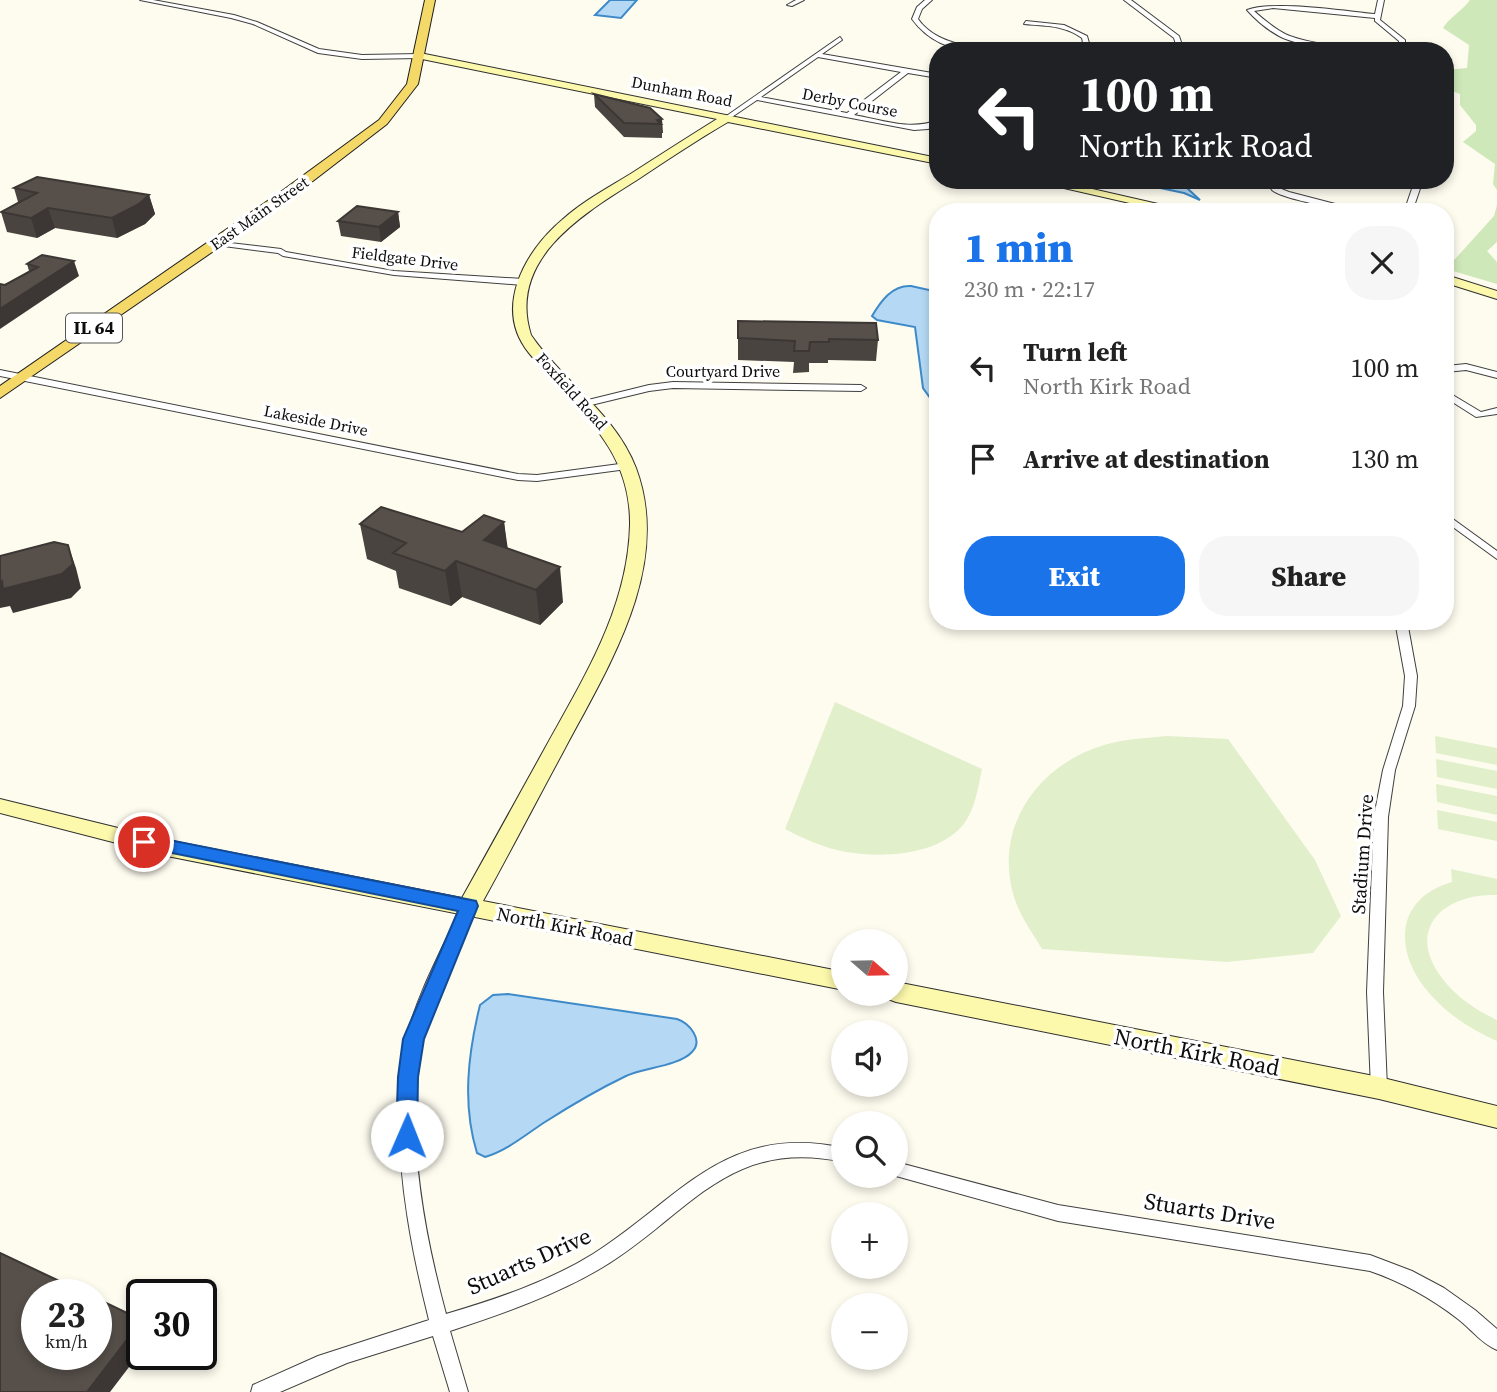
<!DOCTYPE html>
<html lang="en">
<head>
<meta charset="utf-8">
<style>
	:root { --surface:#fff; --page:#f6f6f6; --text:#222; --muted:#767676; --accent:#1a73e8 }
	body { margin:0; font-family:"Source Serif 4",serif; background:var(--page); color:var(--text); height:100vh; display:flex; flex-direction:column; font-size:26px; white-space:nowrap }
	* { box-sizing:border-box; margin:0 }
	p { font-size:23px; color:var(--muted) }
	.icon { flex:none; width:38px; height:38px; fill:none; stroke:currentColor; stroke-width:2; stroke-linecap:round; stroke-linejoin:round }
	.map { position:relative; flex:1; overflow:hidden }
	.drawer { position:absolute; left:929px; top:203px; width:525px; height:427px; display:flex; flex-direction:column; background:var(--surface); border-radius:28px; box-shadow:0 4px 10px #0003 }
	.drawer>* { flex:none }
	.banner { position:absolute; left:929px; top:42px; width:525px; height:147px; border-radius:28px; box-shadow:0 4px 10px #0003; background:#202124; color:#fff; overflow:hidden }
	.needle { width:46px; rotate:110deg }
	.controls { position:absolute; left:831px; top:929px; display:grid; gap:14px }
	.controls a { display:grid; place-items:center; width:77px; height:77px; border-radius:50%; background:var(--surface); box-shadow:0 4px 10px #0003; font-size:35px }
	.speed { position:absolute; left:21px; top:1279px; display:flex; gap:14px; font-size:35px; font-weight:700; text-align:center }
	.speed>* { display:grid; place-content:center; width:91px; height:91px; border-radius:50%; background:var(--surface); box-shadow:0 4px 10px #0003; line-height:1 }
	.speed small { font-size:18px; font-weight:400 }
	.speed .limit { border:4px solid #111; border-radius:10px; background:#fff; color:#111 }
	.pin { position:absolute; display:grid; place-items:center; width:60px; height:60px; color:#fff; margin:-30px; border:4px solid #fff; border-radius:50%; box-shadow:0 2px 7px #0007 }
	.me { position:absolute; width:77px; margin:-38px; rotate:1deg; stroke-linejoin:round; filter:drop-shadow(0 0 5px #0008) }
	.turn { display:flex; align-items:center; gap:24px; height:147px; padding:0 35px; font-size:32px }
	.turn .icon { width:91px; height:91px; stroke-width:2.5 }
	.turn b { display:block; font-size:49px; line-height:60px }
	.round { display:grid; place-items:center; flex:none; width:74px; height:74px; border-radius:28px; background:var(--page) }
	.headline { display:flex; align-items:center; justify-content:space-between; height:119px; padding:0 35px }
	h1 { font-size:42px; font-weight:800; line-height:52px; color:var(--accent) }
	.primary-button { display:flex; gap:14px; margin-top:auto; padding:14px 35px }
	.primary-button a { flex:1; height:80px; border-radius:28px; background:var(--accent); color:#fff; font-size:28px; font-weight:800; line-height:80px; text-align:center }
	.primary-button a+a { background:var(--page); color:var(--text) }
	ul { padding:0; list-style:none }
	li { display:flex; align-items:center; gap:21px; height:91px; padding:0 35px }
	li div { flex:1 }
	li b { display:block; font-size:26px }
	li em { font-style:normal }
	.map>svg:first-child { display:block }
	.green { fill:#cfe8b9 }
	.pitch { fill:#e1efcb }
	.water { fill:#b5d9f4; stroke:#3e8ac9; stroke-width:2 }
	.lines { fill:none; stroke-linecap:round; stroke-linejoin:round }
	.street-casing { stroke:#404040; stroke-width:2 }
	.secondary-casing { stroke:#2f2f2f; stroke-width:2 }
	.primary-casing { stroke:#1e1e1e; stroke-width:2 }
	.street { fill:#fff; fill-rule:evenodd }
	.secondary { fill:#fcf8ac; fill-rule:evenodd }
	.primary { fill:#f4d969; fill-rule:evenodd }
	.wall { fill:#4a4440 }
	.shaded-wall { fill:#3c3734 }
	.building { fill:#564f4a; stroke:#3c3734; stroke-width:2 }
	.route { fill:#1a73e8; stroke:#114b97; stroke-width:2 }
	.labels { text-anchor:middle; stroke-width:7; stroke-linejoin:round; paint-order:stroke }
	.far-street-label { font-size:16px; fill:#0d0d0d; stroke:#fff }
	.shield { fill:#fff; stroke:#565656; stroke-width:2 }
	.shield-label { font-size:18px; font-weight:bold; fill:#0d0d0d }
	.street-label { font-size:19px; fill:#0d0d0d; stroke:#fff }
	.near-street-label { font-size:23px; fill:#0d0d0d; stroke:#fff }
</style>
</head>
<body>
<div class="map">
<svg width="1497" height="1392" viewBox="0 0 1497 1392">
	<rect width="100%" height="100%" fill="#fefcef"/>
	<!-- green -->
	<path class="green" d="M1470,0H1497V190L1493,184L1495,164L1463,142L1476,131V125L1460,105V94L1446,89V70L1467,68L1469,45L1443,28C1450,17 1462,11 1470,0Z
		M1497,205V242L1487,251L1497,262V284L1446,269L1494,216Z"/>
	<!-- pitch -->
	<path class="pitch" d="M835,702L982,769C978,788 975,810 963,825C937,856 882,858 846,852C824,848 804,839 785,829Z
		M1167,736L1228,739L1315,860L1341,916L1313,953L1227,962L1042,949C1032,932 1020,916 1014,897C993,828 1037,765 1104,745C1124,739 1146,738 1167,736Z
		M1435,736L1497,748V765L1436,753Z
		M1436,759L1497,771V789L1437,777Z
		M1436,784L1497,796V815L1437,802Z
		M1437,810L1497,822V841L1438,829Z
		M1451,869L1497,879V895C1445,893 1404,928 1442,978C1456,997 1476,1010 1497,1020V1041C1472,1030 1448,1015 1430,994C1394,954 1393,899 1452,882Z"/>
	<!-- water -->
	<path class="water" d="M610,0H637L621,18L595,15Z
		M1122,180H1192L1188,189L1200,200L1184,193Z
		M911,286L938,292V409L923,388L915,327L877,320L872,316C881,301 892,285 911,286Z
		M508,994L677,1019C689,1023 704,1040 692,1052C679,1066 643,1068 626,1076C599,1089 570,1106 545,1122C525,1135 508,1150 485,1157L477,1153C462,1104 468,1054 480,1005L493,995Z"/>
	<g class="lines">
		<defs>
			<path id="street" d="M140,0H153L234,15L257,22L319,49L362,55L420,54L423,56L420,58L362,59L318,53L253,24L231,18Z
				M796,0H804L792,6L787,5Z
				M925,0H932L922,9L918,19C934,41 956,42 979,51C952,51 928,41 912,19L917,7Z
				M1124,0H1131L1179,36L1184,51H1178L1174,38Z
				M1378,0H1384L1380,20L1405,40V46L1400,49C1370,54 1309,50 1281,37C1269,31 1256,20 1247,10C1274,0 1343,11 1375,14ZM1273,8L1375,18V21L1399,41V45C1374,52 1308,45 1285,34C1274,28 1263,19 1254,11Z
				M1026,21L1064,25L1087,36L1089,43L1084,51H1078L1083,43L1082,38C1064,25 1045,26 1024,24Z
				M840,37L842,40L822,54L938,74V78L908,73L854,115C883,120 910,131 938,120V125L928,129L914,130L757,100L729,119H725V117ZM818,57L901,72L847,113L761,97Z
				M1266,180H1274L1279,188L1289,192L1366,212C1351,212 1281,199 1272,190C1270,187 1268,184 1266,180Z
				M1415,180H1423L1412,212H1404Z
				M213,241L281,249L286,252L394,271L523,279L527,282L523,285L394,275L283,256L278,253L216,245L212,243Z
				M1466,364L1497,372V378L1466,370L1446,372V366Z
				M0,370L518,474L537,475L627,463L632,466L627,469L537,481L518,480L0,376Z
				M673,382L861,385L866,388L861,391L673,388L649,391L587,406L582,403L584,401L649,385Z
				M1446,391L1481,412L1497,408V414L1476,417L1446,398Z
				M1446,514L1497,551V559L1446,522Z
				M1395,621H1407L1417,676L1415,706L1395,770L1388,817L1383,992L1387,1088L1385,1093L1379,1095L1373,1093L1371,1088L1367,992L1374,817L1383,770L1403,706L1405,676Z
				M469,901L474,902L476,906C457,950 433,993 421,1039C416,1058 416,1078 415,1098C413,1171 427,1244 446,1314C496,1299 548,1282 593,1254C680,1199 725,1122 844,1148V1162C727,1137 689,1215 603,1267C556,1295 502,1314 450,1331L468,1392H450L433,1336L347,1363L280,1392H251L253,1385L318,1356L429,1320C412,1252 399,1184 399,1114C399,1089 399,1063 406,1039C418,992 442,950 462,906L464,902Z
				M896,1162L1058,1205L1370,1255L1412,1271L1444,1288L1475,1310L1497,1329V1350C1482,1344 1471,1329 1458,1319C1431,1298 1402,1282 1370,1271L1058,1221L896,1176Z"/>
			<path id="secondary" d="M420,53L938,158V164L728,122C697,140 667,160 637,180C583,214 507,259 531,335C563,382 615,413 636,468C673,567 608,667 563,752C536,802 510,852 483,901L844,972V990L167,856L0,813V799L167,840L462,898C490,848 517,799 544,750C583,679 628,609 630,525C631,444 574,409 529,353C493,309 524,252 562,220C583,201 608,188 632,173C660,155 688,137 717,119L417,58V54Z
				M1029,180H1053L1193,212H1169Z
				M1446,275L1497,291V299L1446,283Z
				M896,982L1379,1077L1497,1106V1128L1379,1099L896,1002L888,999L885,994H896Z"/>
			<path id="primary" d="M425,0H435L418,84L387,124L292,197L0,398V386L282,191L379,120L407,84Z"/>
		</defs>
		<!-- street casing -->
		<use href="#street" class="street-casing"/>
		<!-- secondary casing -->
		<use href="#secondary" class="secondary-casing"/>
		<!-- primary casing -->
		<use href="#primary" class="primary-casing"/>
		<!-- street -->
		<use href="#street" class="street"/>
		<!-- secondary -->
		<use href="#secondary" class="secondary"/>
		<!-- primary -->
		<use href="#primary" class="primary"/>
	</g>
	<!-- wall -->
	<path class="wall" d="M594,94L662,119V138L624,137L595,107Z
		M14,188L149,195L155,214L145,224L117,238L55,228L37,238L7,232L1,212L18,202Z
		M398,212L400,227L381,242L341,236L338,221Z
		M27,264L79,276L5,285L29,271Z
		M738,321L878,340L876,361L828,360V363H809V372L793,373L794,362L738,360Z
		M504,522L507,549L563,602L540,625L462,597L451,606L399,588L396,571L367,559L360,524L462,532Z"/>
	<!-- shaded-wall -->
	<path class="shaded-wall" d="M662,119L663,133H662L661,124L657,120Z
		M149,195L155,214L145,224L117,238L112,218Z
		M48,208L55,228L37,238L31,218Z
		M398,212L400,227L381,242L379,227Z
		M74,261L79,276L0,329V309Z
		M504,522L509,557L484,540Z
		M68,545L76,568L81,588L71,598L13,613L10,606L0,608V582Z
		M456,561L462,597L451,606L445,571Z
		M560,567L563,602L540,625L536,590Z
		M142,1320V1350L110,1392H87Z"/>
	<!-- building -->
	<path class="building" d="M594,94L650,108L662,119L657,120L661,124L624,123Z
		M37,177L149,195L139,204L112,218L48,208L31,218L1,212L37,193L14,188Z
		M357,206L398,212L379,227L338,221Z
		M42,255L74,261L0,309V284L5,285L38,267L27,264Z
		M738,321L876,323L878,340L829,339V342H810L809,351H794L795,341L738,338Z
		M381,507L462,532L484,515L504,522L484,540L560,567L536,590L456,561L445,571L393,553L406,543L360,524Z
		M54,542L68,545L73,564L62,574L3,589L2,581L0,582V556Z
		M0,1253L89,1295H37V1354H96V1298L142,1320L87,1392H0Z"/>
	<!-- route -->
	<path class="route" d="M144,835L476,901L478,906L424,1039L418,1077L417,1136L414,1143L407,1145L399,1143L396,1136L398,1077L403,1039L458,911L138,846L135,842L138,837Z"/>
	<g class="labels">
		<!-- far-street labels -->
		<g class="far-street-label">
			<text transform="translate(682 91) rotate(11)" y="6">Dunham Road</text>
			<text transform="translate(850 102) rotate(11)" y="6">Derby Course</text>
			<text transform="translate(259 213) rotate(-35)" y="6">East Main Street</text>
			<text transform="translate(405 258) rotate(7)" y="6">Fieldgate Drive</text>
			<text x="723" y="377">Courtyard Drive</text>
			<text transform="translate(572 391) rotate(48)" y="6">Foxfield Road</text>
			<text transform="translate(316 420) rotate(11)" y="6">Lakeside Drive</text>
		</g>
		<!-- shield labels -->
		<rect class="shield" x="66" y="313.5" width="56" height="29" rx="5"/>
		<g class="shield-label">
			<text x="94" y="334">IL 64</text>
		</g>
		<!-- street labels -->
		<g class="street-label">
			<text transform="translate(1362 854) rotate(-86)" y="7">Stadium Drive</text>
			<text transform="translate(565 926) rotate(11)" y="7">North Kirk Road</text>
		</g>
		<!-- near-street labels -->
		<g class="near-street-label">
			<text transform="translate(1197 1052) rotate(11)" y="8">North Kirk Road</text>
			<text transform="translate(1210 1211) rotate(9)" y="8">Stuarts Drive</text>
			<text transform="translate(529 1261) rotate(-24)" y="8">Stuarts Drive</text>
		</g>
	</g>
</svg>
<div class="controls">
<a><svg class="needle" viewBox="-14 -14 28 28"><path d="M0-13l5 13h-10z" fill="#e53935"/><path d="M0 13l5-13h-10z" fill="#767676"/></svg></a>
<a><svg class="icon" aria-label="sound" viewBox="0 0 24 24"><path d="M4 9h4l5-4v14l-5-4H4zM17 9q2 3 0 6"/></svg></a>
<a><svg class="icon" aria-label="search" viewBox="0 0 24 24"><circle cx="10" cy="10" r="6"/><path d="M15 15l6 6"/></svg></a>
<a>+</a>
<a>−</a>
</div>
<div class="speed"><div>23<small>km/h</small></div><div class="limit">30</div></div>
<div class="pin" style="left:144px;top:842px;background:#d93025"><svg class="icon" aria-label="arrive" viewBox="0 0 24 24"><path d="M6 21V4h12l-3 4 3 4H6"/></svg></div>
<svg class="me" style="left:407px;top:1136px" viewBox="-20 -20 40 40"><circle r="19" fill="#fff"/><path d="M0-13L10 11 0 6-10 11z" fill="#1a73e8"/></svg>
<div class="banner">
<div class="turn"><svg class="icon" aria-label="left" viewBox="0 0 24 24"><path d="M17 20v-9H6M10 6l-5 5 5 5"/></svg><div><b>100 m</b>North Kirk Road</div></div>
</div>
<section class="drawer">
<div class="headline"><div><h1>1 min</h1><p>230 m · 22:17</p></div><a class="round"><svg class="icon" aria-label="close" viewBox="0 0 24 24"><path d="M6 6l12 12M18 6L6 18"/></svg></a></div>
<ul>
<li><svg class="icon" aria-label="left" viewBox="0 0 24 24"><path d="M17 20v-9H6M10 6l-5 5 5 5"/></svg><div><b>Turn left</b><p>North Kirk Road</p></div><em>100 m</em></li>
<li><svg class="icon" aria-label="arrive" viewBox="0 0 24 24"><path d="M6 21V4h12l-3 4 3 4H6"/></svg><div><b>Arrive at destination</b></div><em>130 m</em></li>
</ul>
<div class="primary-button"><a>Exit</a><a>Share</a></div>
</section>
</div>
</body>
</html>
